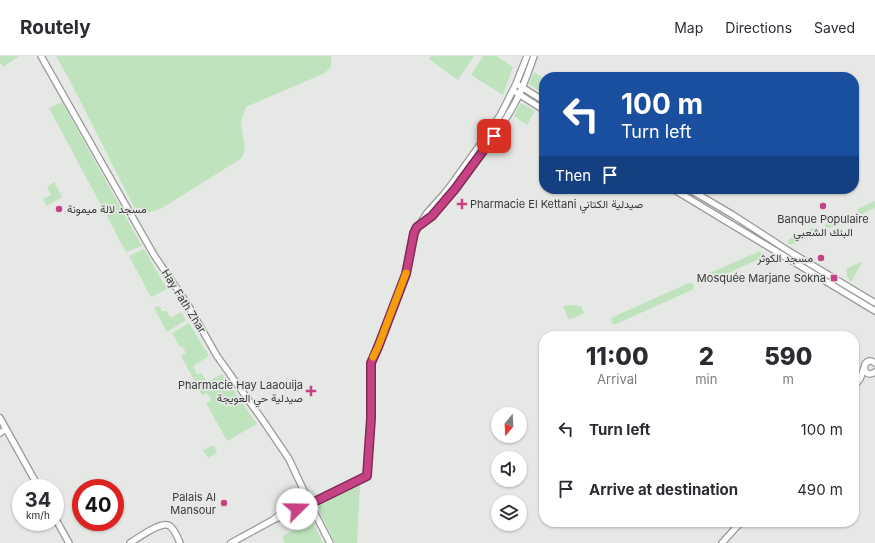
<!DOCTYPE html>
<html lang="en">
<head>
<meta charset="utf-8">
<style>
	:root { --surface:#fff; --page:#f2f2f3; --text:#2b2b33; --muted:#7c7c81; --line:#e1e1e2 }
	body { margin:0; font-family:Inter,Vazirmatn,sans-serif; background:var(--page); color:var(--text); height:100vh; display:flex; flex-direction:column; font-size:15px; white-space:nowrap }
	* { box-sizing:border-box; margin:0 }
	p { font-size:13px; color:var(--muted) }
	.icon { flex:none; width:22px; height:22px; fill:none; stroke:currentColor; stroke-width:2; stroke-linecap:round; stroke-linejoin:round }
	.map { position:relative; flex:1; overflow:hidden }
	.drawer { position:absolute; left:539px; top:275px; width:320px; height:196px; display:flex; flex-direction:column; background:var(--surface); border-radius:16px; box-shadow:0 1px 3px #0004 }
	.drawer>* { flex:none }
	.guide { position:absolute; left:539px; top:16px; width:320px; height:122px; border-radius:16px; box-shadow:0 1px 3px #0004; background:#1a4fa0; color:#fff; overflow:hidden }
	.needle { width:26px; rotate:198deg }
	.buttons { position:absolute; left:491px; top:351px; display:grid; gap:8px }
	.buttons a { display:grid; place-items:center; width:36px; height:36px; border-radius:50%; background:var(--surface); box-shadow:0 1px 3px #0004; font-size:20px }
	.speed { position:absolute; left:12px; top:423px; display:flex; gap:8px; font-size:20px; font-weight:700; text-align:center }
	.speed>* { display:grid; place-content:center; width:52px; height:52px; border-radius:50%; background:var(--surface); box-shadow:0 1px 3px #0004; line-height:1 }
	.speed small { font-size:10px; font-weight:400 }
	.speed .limit { border:6px solid #d22; background:#fff; color:#111 }
	.pin { position:absolute; display:grid; place-items:center; width:34px; height:34px; color:#fff; margin:-17px; border-radius:8px; box-shadow:0 2px 6px #0006 }
	.me { position:absolute; width:44px; margin:-22px; rotate:68deg; stroke-linejoin:round; filter:drop-shadow(0 0 3px #0008) }
	.turn { display:flex; align-items:center; gap:14px; height:84px; padding:0 16px; font-size:18px }
	.turn .icon { width:52px; height:52px; stroke-width:2.5 }
	.turn b { display:block; font-size:28px; line-height:34px }
	.then { display:flex; align-items:center; height:38px; padding:0 16px; background:#0003; gap:8px; font-size:15px }
	.eta { display:flex; justify-content:space-evenly; align-items:center; height:68px; text-align:center }
	.eta b { font-size:24px; font-weight:800; line-height:28px }
	ul { padding:0; list-style:none }
	li { display:flex; align-items:center; gap:12px; height:60px; padding:0 16px }
	li div { flex:1 }
	li b { display:block; font-size:15px }
	li em { font-style:normal }
	header { display:flex; align-items:center; gap:24px; box-sizing:border-box; height:56px; padding:0 20px; background:var(--surface); border-bottom:1px solid var(--line) }
	header strong { font-size:19px }
	nav { display:flex; gap:22px; margin-inline-start:auto; font-size:14px }
	.map>svg:first-child { display:block }
	.green { fill:#bfe3bc }
	.lines { fill:none; stroke-linecap:round; stroke-linejoin:round }
	.minor-casing { stroke:#979a97; stroke-width:8 }
	.minor { stroke:#fff; stroke-width:5.5 }
	.route-casing { stroke:#812b56; stroke-width:10 }
	.route { stroke:#c74285; stroke-width:7 }
	.slow { stroke:#f59e0b; stroke-width:7 }
	.poi-dot { fill:#c74285; stroke:#e6e8e6; stroke-width:1.5 }
	.labels { text-anchor:middle; stroke-width:3.5; stroke-linejoin:round; paint-order:stroke }
	.poi-label { font-size:11px; fill:#383938; stroke:#e6e8e6; text-anchor:end }
	.street-label { font-size:11px; fill:#383938; stroke:#e6e8e6 }
</style>
</head>
<body>
<header>
<strong>Routely</strong>
<nav><a>Map</a><a>Directions</a><a>Saved</a></nav>
</header>
<div class="map">
<svg width="875" height="487" viewBox="0 0 875 487">
	<rect width="100%" height="100%" fill="#e6e8e6"/>
	<!-- green -->
	<path class="green" d="M0,0H19L3,11L0,6Z
		M56,0H331V11L325,17L246,51L241,66L245,94L242,102L162,152C149,157 146,159 134,151L67,19Z
		M431,0H474L458,24L429,3Z
		M483,0H496L513,11L503,39L471,19Z
		M534,16L543,22L544,24V38L529,28Z
		M62,46L142,190L126,196L49,52Z
		M521,47L535,55L527,69L514,60Z
		M54,126L62,141L47,150L43,143L51,139L47,131Z
		M875,145V152L862,158L858,156V154L859,152Z
		M843,159H845L846,161V164L845,165L829,172L826,171L825,169L827,166Z
		M813,172H815L817,175L815,178L792,188H788V185L789,183Z
		M144,193L167,233L151,241L129,200Z
		M760,195L763,199V201L761,202L706,227H703L701,225V223L703,220Z
		M860,206L862,207L851,226L847,220L846,213Z
		M689,227H691L694,229V232L692,234L616,268H614L611,266L612,262L613,261Z
		M572,249L581,250L584,257L569,264L563,250Z
		M159,250L162,255H166L171,262L181,256L186,264L167,276L154,252Z
		M189,267L209,300L193,310L197,319L201,317L207,326L222,318L257,368L227,385L206,347L211,344L207,337L202,339L181,300L186,297L182,290L180,291L172,277Z
		M214,389L217,397L208,402L203,394Z
		M358,429L360,430L357,487H335L317,451Z
		M305,454L307,455L308,456L323,487H285L282,480L305,468L299,457Z"/>
	<g class="lines">
		<defs>
			<path id="minor" d="M41,0L154,199L188,249L217,300L264,366L289,403L310,448L330,487
				M520,30L544,45
				M517,37L544,54
				M673,133L875,255
				M689,133L733,159L787,194L875,247
				M422,168C444,150 460,127 476,105C492,84 509,61 520,37C525,25 530,12 534,0
				M875,307C861,298 861,325 875,316
				M854,330L860,323L864,312
				M0,362L39,432
				M0,377L6,373
				M294,448L307,442
				M292,449L284,455L273,464L295,454
				M297,453L310,448L367,420L371,362V307L379,291L406,218L414,177L427,157L444,138L451,129L489,76L501,58L516,28L527,0
				M55,462L69,487
				M130,487C138,482 162,464 170,470C175,474 178,482 180,487
				M231,487L273,464
				M722,487L741,466"/>
		</defs>
		<!-- minor casing -->
		<use href="#minor" class="minor-casing"/>
		<!-- minor -->
		<use href="#minor" class="minor"/>
	</g>
	<g class="lines">
		<defs>
			<path id="route" d="M297,453L310,448L367,420L371,362V307L378,291L406,218L414,177L417,171L432,160L455,133L494,80"/>
		</defs>
		<!-- route casing -->
		<use href="#route" class="route-casing"/>
		<!-- route -->
		<use href="#route" class="route"/>
		<!-- slow -->
		<path class="slow" d="M373,301L378,291L406,217"/>
	</g>
	<!-- markers -->
	<g class="poi-dot">
		<path d="M460 142h4v4h4v4h-4v4h-4v-4h-4v-4h4z"/>
		<circle cx="823" cy="150" r="4"/>
		<circle cx="59" cy="153" r="4"/>
		<circle cx="821" cy="202" r="4"/>
		<rect x="830" y="218" width="8" height="8" rx="2"/>
		<path d="M309 329h4v4h4v4h-4v4h-4v-4h-4v-4h4z"/>
		<circle cx="224" cy="447" r="4"/>
	</g>
	<g class="labels">
		<!-- poi labels -->
		<g class="poi-label">
			<text x="470" y="152" text-anchor="start">Pharmacie El Kettani صيدلية الكتاني</text>
			<text x="67" y="157" text-anchor="start">مسجد لالة ميمونة</text>
			<text x="823" y="167" text-anchor="middle">Banque Populaire<tspan x="823" dy="13">البنك الشعبي</tspan></text>
			<text x="813" y="206">مسجد الكوثر</text>
			<text x="826" y="226">Mosquée Marjane Sokna</text>
			<text x="303" y="333">Pharmacie Hay Laaouija<tspan x="303" dy="13">صيدلية حي العويجة</tspan></text>
			<text x="216" y="445">Palais Al<tspan x="216" dy="13">Mansour</tspan></text>
		</g>
		<!-- street labels -->
		<g class="street-label">
			<text transform="translate(184 245) rotate(58)" y="4">Hay Fath Zhar</text>
		</g>
	</g>
</svg>
<div class="buttons">
<a><svg class="needle" viewBox="-14 -14 28 28"><path d="M0-13l5 13h-10z" fill="#e53935"/><path d="M0 13l5-13h-10z" fill="#7c7c81"/></svg></a>
<a><svg class="icon" aria-label="sound" viewBox="0 0 24 24"><path d="M4 9h4l5-4v14l-5-4H4zM17 9q2 3 0 6"/></svg></a>
<a><svg class="icon" aria-label="layers" viewBox="0 0 24 24"><path d="M12 4l9 5-9 5-9-5zM3 14l9 5 9-5"/></svg></a>
</div>
<div class="speed"><div>34<small>km/h</small></div><div class="limit">40</div></div>
<div class="pin" style="left:494px;top:80px;background:#d93025"><svg class="icon" aria-label="arrive" viewBox="0 0 24 24"><path d="M6 21V4h12l-3 4 3 4H6"/></svg></div>
<svg class="me" style="left:297px;top:453px" viewBox="-20 -20 40 40"><circle r="19" fill="#fff"/><path d="M0-13L10 11 0 6-10 11z" fill="#c74285"/></svg>
<div class="guide">
<div class="turn"><svg class="icon" aria-label="left" viewBox="0 0 24 24"><path d="M17 20v-9H6M10 6l-5 5 5 5"/></svg><div><b>100 m</b>Turn left</div></div>
<div class="then">Then<svg class="icon" aria-label="arrive" viewBox="0 0 24 24"><path d="M6 21V4h12l-3 4 3 4H6"/></svg></div>
</div>
<section class="drawer">
<div class="eta">
<div><b>11:00</b><p>Arrival</p></div>
<div><b>2</b><p>min</p></div>
<div><b>590</b><p>m</p></div>
</div>
<ul>
<li><svg class="icon" aria-label="left" viewBox="0 0 24 24"><path d="M17 20v-9H6M10 6l-5 5 5 5"/></svg><div><b>Turn left</b></div><em>100 m</em></li>
<li><svg class="icon" aria-label="arrive" viewBox="0 0 24 24"><path d="M6 21V4h12l-3 4 3 4H6"/></svg><div><b>Arrive at destination</b></div><em>490 m</em></li>
</ul>
</section>
</div>
</body>
</html>
